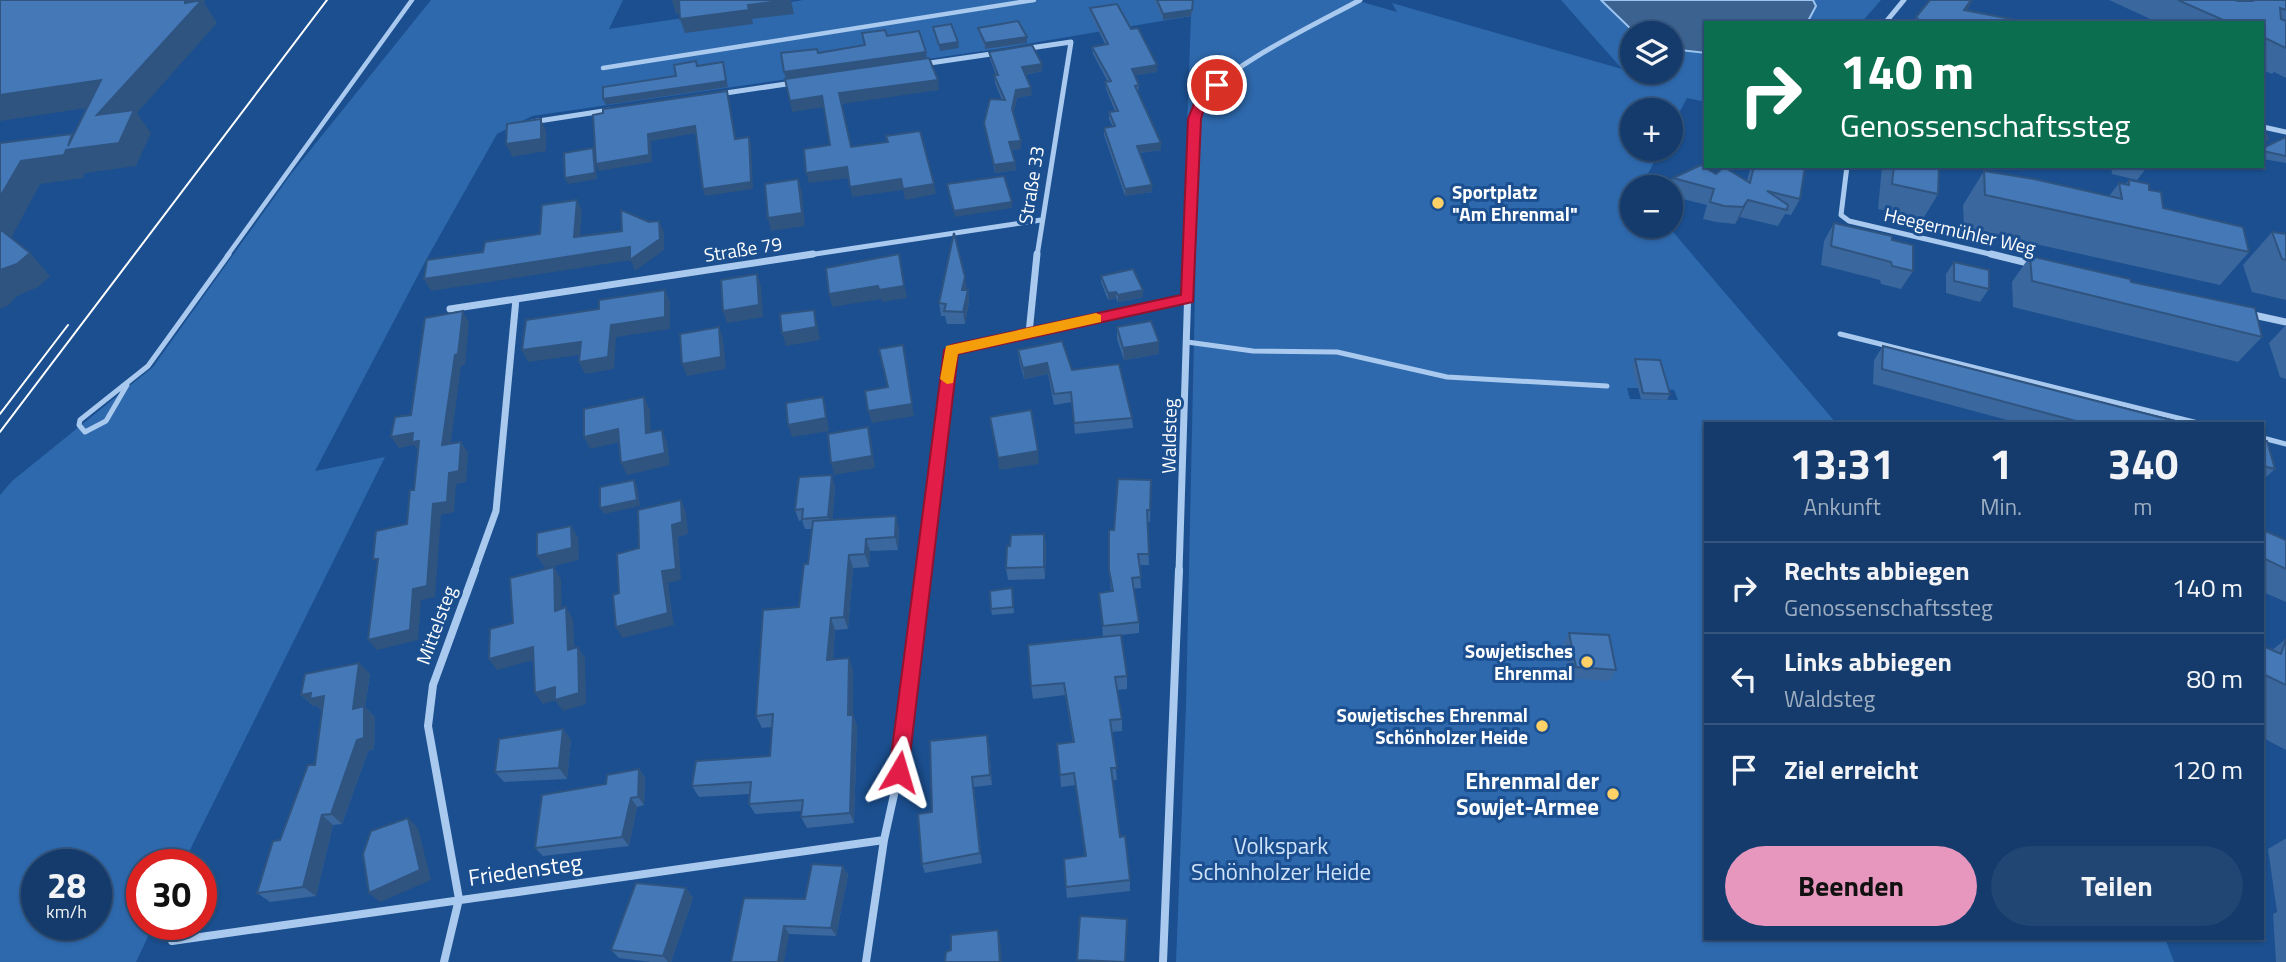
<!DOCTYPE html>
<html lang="de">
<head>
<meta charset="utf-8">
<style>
	:root { --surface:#143b6b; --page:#214673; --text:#f1f3f6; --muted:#9dadc1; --line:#33557e; --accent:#e797bd }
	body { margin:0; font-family:"Titillium Web",sans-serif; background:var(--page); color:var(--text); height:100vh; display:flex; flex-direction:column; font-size:26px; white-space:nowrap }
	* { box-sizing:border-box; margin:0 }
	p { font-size:23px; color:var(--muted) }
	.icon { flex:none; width:38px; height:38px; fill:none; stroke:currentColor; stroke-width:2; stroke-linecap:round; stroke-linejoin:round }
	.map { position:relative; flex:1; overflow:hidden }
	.panel { position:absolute; left:1704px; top:422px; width:560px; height:518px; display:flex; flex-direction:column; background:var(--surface); border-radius:0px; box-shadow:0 2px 5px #0004,0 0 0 2px var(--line) }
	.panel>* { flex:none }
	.hud { position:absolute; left:1704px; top:21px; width:560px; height:147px; border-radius:0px; box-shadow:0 2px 5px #0004,0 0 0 2px var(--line); background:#0b6e4f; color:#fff; overflow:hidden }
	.controls { position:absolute; left:1620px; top:21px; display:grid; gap:14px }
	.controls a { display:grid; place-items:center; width:63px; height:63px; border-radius:50%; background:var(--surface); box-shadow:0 2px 5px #0004,0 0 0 2px var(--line); font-size:35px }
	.speed { position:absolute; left:21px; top:849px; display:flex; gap:14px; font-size:35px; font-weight:700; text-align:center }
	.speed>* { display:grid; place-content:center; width:91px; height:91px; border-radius:50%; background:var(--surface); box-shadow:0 2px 5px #0004,0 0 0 2px var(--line); line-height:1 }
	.speed small { font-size:18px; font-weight:400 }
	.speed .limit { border:10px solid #d22; background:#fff; color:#111 }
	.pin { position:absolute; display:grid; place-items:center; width:60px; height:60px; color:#fff; margin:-30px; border:4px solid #fff; border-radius:50%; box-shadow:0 2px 7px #0007 }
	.me { position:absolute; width:77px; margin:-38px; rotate:7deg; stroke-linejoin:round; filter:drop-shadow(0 0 5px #0008) }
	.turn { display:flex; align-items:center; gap:24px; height:147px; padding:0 21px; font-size:32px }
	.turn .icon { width:91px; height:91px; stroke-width:2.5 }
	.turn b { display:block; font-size:49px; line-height:60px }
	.eta { display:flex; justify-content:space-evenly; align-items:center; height:119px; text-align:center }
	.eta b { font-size:42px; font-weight:700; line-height:49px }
	.primary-button { display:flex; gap:14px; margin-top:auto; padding:14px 21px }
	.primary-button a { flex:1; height:80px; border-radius:42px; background:var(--accent); color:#111; font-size:28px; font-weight:700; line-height:80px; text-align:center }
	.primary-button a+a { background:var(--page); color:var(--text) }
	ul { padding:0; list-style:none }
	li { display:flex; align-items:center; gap:21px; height:91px; padding:0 21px; border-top:2px solid var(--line) }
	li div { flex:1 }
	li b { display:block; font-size:26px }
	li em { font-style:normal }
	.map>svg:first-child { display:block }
	.green { fill:#2e69ad; fill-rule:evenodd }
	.water { fill:#3c6290; stroke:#9cc4f0; stroke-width:2 }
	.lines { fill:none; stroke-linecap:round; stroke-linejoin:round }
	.lane-far1 { stroke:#a9c9ee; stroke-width:4.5 }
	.lane { stroke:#a9c9ee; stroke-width:5 }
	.street-far2 { stroke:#a9c9ee; stroke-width:5 }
	.street-far1 { stroke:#a9c9ee; stroke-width:7 }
	.street { stroke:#a9c9ee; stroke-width:8 }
	.tram { stroke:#fff; stroke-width:2 }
	.wall { fill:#3a679d }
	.shaded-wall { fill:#305480 }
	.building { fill:#4478b7; stroke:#305480; stroke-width:2 }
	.route { fill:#e11d48; stroke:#92132f; stroke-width:2 }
	.slow { fill:#f59e0b }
	.poi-dot { fill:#ffd166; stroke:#1b4f8f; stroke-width:2.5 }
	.labels { text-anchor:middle; stroke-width:6; stroke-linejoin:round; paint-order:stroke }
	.street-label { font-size:19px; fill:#fff; stroke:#1b4f8f }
	.poi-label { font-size:19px; font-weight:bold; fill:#fff; stroke:#1b4f8f; text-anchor:end }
	.near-poi-label { font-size:23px; font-weight:bold; fill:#fff; stroke:#1b4f8f; text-anchor:end }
	.near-park-label { font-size:23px; fill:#cfe3fa; stroke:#1b4f8f }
	.near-street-label { font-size:23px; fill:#fff; stroke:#1b4f8f }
</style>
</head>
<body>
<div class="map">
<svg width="2286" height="962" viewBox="0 0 2286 962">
	<rect width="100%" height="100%" fill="#1b4f8f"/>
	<!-- green -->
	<path class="green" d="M431,0H623L609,29L804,0H1355L1397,12L1392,3L1622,69L1561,0H1601L1635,33H1633V72H1671V49L1706,53V102L1687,98L1671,128V110H1633V149H1661L1641,187H1633V226H1668L1836,423L1706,424V938H2165L2174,962H1176L1186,706L1198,155L1187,128L1191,16L997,49L532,116L497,134L426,260L315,471L385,457L183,864H142V924H154L136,962H0V495L12,481L153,367L291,174ZM1633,366L1663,389L1674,390L1678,400L1630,399L1627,388H1642ZM37,864H96V924H37Z
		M1813,0H1881L1861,23H1807L1816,6Z"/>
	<!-- water -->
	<path class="water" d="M1601,0H1813L1816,6L1807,23H1706V53L1671,49V33H1635Z"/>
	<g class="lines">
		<!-- lane-far1 -->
		<path class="lane-far1" d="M603,68L1034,0
			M227,256L412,0"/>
		<!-- lane -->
		<path class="lane" d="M1840,334L2202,424
			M1187,342L1253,351L1337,352L1447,377L1607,386
			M127,385L106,421L85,432L79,425L80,420L148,366L229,254
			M2263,438L2286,444"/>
		<!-- street-far2 -->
		<path class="street-far2" d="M1885,23L1904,0
			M1023,49L1071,42L1037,256
			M923,64L998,53
			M719,94L793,83
			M532,122L610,110
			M2263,127L2286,132
			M1847,166L1841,215L1849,221L1998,256
			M802,256L1041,220
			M1189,256L1195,119C1196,114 1197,107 1200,103C1220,69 1322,21 1360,0"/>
		<!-- street-far1 -->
		<path class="street-far1" d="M1991,254L2032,264
			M450,309L813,254
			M2249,314L2286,322
			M1029,333L1037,254
			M474,572L496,511L516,299
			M924,572L951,350L1188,298
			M1179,572L1189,254"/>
		<!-- street -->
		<path class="street" d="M172,941L884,840
			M444,962L459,899L428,726L433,685L475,570
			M866,962L884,840L899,772L924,570
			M1163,962L1179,570"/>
		<!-- tram -->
		<path class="tram" d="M0,414L68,325
			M0,432L327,0"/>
	</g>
	<!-- wall -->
	<path class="wall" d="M1154,0H1193L1191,16L1163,20Z
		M2109,0H2286V78L2274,72L2272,74L2263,70V23H2159Z
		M1090,8L1131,29L1157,72L1134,75L1139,85L1138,92L1161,150L1140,153L1152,192L1125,196L1104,135V128L1113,127L1109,119V112L1115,111L1106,89L1105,82H1108L1093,54L1092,47L1105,44L1091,15Z
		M1967,10L2032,23H1913L1916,17Z
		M978,28L1027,37V43L985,49L979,34Z
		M989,52L1042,71L1025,75L1032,95L1017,98L1013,114L1021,149L1012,150L1016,170L995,173L984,123L1002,100L995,83L994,75H996L990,59Z
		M2286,137V163L2263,159V148Z
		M1751,166H1805L1800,199L1791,215L1785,214L1778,226L1740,217L1735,224L1716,222L1703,219L1707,205L1671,196V187H1669L1673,178L1716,174L1747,181Z
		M1882,166H1939L1938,194L1923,219L1878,209Z
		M2111,166H2148L2137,180L2112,174Z
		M1984,171L2109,196L2119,183L2126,184L2129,180L2149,190L2163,208L2249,252L2220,285L1964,228L1963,205Z
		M1834,223L1892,240L1913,271L1901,289L1881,284L1880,280L1821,265L1824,241Z
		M2272,232L2286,234V300L2252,292L2243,265Z
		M2030,256L2131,282L2262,337L2238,362L2013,307L2012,282Z
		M1954,262L1989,289L1980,302L1946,293V274Z
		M1101,276L1143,297L1118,302L1116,298L1108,300L1101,282Z
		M968,290L969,302L965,324H947L945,316H941L939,303Z
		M2286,325V379L2280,377L2269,343Z
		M1117,327L1159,354L1124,360L1117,339Z
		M1883,346L2155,416L2188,424H2022L1873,384L1874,360Z
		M1018,350L1072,370L1132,418L1133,428L1075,434L1072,402L1054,405L1048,374L1024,379L1019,360Z
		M1635,359L1670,394L1667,400L1641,399L1632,366Z
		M2263,440L2275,469L2263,480Z
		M1151,480L1150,522H1147L1149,565H1139L1141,588L1133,589L1139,622V633L1103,637L1099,593L1111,591L1109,570L1114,530Z
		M835,486L832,520L899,529L898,550L870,551L869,567L853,568L848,629L835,630L833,659L853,670V715L857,726L854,823L807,828L801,817L802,811L755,814L749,804L750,794L699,797L692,786L770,756L772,727L762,728L756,716L799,607L808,564L812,529H805L802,520L799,521L795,510Z
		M2263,530L2286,540V602L2263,592Z
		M1044,534L1046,545L1045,579L1008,580L1006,568L1010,546Z
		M1012,588L1014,613L992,615L991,609Z
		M1569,633L1616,670L1610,681L1570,678L1563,644Z
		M2286,639V750L2263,738V648L2265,647L2272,650Z
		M370,674L365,707L375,717L374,749L368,751L342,824L333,825L316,896L270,902L257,893L280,840L315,765L322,710H321L316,705L313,706L301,695Z
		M1127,676V689L1117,690L1122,719V731L1112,732L1117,780H1112L1120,837L1130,880V891L1067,898L1066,887L1085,856L1076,785L1061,787L1060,775L1073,742L1065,695L1033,699L1031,686Z
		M563,729L571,740L567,779L504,782L495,772Z
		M989,745L992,785L974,787L982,863L925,873L922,864L932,812Z
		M639,769L645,778L644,805L637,807L629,846L543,856L535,848L606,784Z
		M2285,839H2286V962H2276L2273,914L2277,912L2268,849Z
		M843,866L848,875L836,936L789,934L731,962Z
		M686,888L693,898L671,962H651L619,958L611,950Z"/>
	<!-- shaded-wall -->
	<path class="shaded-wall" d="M185,0H205L204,3L217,23L137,113L151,133L136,166L85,173L83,178L40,184L9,242L0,232V197L21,161L66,150L83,148L97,115L106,105L0,121V95L185,3Z
		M672,0H679L683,13L676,14Z
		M787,0H791L794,14L752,19L753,24L685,33L680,19L748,5Z
		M1193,0L1191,16L1163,20V14Z
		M1968,0H1973L1963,18V10Z
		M1027,37V43L985,49V43Z
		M958,42L959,48L940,51L939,45Z
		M926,52L927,58L786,79L784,72Z
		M723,62L728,87L606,105L603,99Z
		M1042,64V71L1022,75V67Z
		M1157,65V72L1132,76V69Z
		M938,80L939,90L842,104L839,93Z
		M1031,88L1032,95L1017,98L1013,117L1012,109L1016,90Z
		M727,91L729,98L737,146L735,139Z
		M822,96L824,107L792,112L790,101Z
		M541,119L546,131V151L512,157L506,144Z
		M695,126L697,133L651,141L652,162L599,171L596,164L597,179L568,184L565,178L593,148L595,155L648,134Z
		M749,137L751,144L753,189L705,196L703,189Z
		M1021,141V149L1010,150L1009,142Z
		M1161,143V150L1137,153V146Z
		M1015,162L1016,170L995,173L994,165Z
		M847,167L849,178L809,183L806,173Z
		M798,179L802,192L805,226L771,231L768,218Z
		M901,179L903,190L852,197L850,187Z
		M934,184L936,194L905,200L903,189Z
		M1152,185V192L1125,196V189Z
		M577,200L582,211L579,249L574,237Z
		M1748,200L1740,217L1735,224L1743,207Z
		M1012,202V208L955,217L954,211Z
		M659,221L664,232V250L635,271L631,260L431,291L424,279L630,247Z
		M30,253L50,276L38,287L17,296L9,305L0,309V270Z
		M899,254L907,298L882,302L881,299L832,307L829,294Z
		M757,274L761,287L763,317L727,323L723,311Z
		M965,277L967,289L962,290Z
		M665,290L670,302V329L616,337L614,369L585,374L579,362L611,325Z
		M968,290L969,302L965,324L963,312Z
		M1143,290V297L1118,302V295Z
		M1116,292V298L1108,300V293Z
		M814,310L817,322L820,340L786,346L782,333Z
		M463,311L469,323L465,365L461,366L449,456L442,445L455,355Z
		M719,327L723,339L726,369L687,376L682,364Z
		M581,342L586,354L528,362L522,350Z
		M1159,342V354L1124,360L1123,348Z
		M903,345L914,416L872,423L868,411L912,404Z
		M1047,363L1048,374L1024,379L1023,368Z
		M644,397L650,410L651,446L646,433Z
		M823,397L826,409L829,431L792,437L788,425Z
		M868,427L871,439L875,468L834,475L831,463Z
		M618,429L624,441L590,449L584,437Z
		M662,430L667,442L670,465L627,475L621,463Z
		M413,433L427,452L420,453L414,445L399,448L391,437Z
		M461,442L468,452L466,482L456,484L454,512L441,515L435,597L421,600L418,640L377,650L368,640L413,589L433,504L449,473Z
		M1038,451L1039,464L999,470L998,458Z
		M832,475L835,486L832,528L828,517Z
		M634,480L637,486L640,506L604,514L600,508Z
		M681,500L686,512L688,534L678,537L681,580L668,583L674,625L622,638L616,627L662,571L672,525Z
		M896,516L899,529L898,550L895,537Z
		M571,526L578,537L579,560L545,568L537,556Z
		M1044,534L1046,545L1045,579L1044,567Z
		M866,539L870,551L869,567L865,554Z
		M849,555L853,568L848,629L844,617Z
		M554,567L561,579L562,622L555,611Z
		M566,607L573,619L575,661L568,650Z
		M831,618L835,630L832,672L827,660Z
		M533,647L541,658L497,670L489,659Z
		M578,647L585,658L586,704L563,711L555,700L543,704L535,693L555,687Z
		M849,658L853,670V727L848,715Z
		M359,663L370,674L365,707L375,717L374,749L368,751L342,824L331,814L357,740L353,709Z
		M311,693L324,696L335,707L321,710L316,705L313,706L301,695Z
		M853,715L857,726L854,823L850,813Z
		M563,729L571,740L567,779L559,768Z
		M987,735L989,745L992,785L990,775Z
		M639,769L645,778L644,805L638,797Z
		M972,777L974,787L982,863L980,853Z
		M631,798L637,807L629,846L622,837Z
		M322,815L333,825L316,896L303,887Z
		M408,818L418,828L431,880L380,902L369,893Z
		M843,866L848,875L836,936L831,928Z
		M686,888L693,898L671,962H668L663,956Z
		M784,926L789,934L784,962H778Z
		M998,930L1000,938L1002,962H1000Z"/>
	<!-- building -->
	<path class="building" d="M0,0H185V3L202,0L97,115L134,110L119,143L66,150L64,155L21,161L0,197V143L72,134L68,146L101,80L0,95Z
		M679,0H787L748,5L749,10L680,19Z
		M1157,0H1193L1192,10L1163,14Z
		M1930,0H1971L1964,10L2032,23H1922L1916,17Z
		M2178,0H2235L2238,1H2253L2254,0H2286V10L2280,8L2281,19L2286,21V48L2263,37V23H2230Z
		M1117,4L1131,29L1138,28L1157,65L1132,69L1139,85L1135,86L1161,143L1137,146L1152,185L1125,189L1104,128L1115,126L1109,112L1118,111L1105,82L1111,81L1092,47L1108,44L1090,8Z
		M1018,21L1027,37L985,43L978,28Z
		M951,24L958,42L939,45L933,27Z
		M885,30L887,36L919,31L926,52L784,72L781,53L817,49L818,53L865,45L862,33Z
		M1032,45L1042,64L1022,67L1031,88L1016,90L1012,109L1021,141L1009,142L1015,162L994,165L984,123L990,99L1005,100L994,75H998L989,52Z
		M929,58L938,80L839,93L851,147L888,142L886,136L920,131L934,184L903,189L901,179L850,187L847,167L806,173L804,149L830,145L822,96L790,101L785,79Z
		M696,61L697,66L723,62L726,81L603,99V87L676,76L674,65Z
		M727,91L735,139L749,137L751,182L703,189L695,126L648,134L649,155L596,164L593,115L603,113V109Z
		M541,119V139L506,144L507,124Z
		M2263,122L2268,140L2263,139Z
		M2286,137V156L2263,151V148Z
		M593,148L595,173L565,178L564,153Z
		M1701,165L1716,174L1724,167L1750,183L1754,166H1805L1800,199L1767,191L1788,205L1787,210L1748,200L1743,207L1724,206L1710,202L1714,189L1673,178Z
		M1894,166H1939L1938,194L1892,184Z
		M1984,171L2034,179L2122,199L2119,183L2129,185V180L2149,184V190L2161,192L2163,208L2243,227L2249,252L1985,195Z
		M1004,176L1012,202L954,211L947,184Z
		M798,179L802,213L768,218L765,184Z
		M577,200L574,237L622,231L621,210L649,222L659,221L660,239L630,260V247L424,279L427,260L483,252L485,242L540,234L542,205Z
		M1834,223L1892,236V240L1913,245V271L1892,266L1891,262L1831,246Z
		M0,229L30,253L17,264L0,270Z
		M2272,232L2286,234V260L2282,259Z
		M954,233L965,277L962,290H968L963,312L944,311L946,304L939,303Z
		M899,254L904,286L879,290L878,286L829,294L826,268Z
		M2030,256L2130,279L2131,282L2255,308L2262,337L2032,281Z
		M1954,262L1989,270V289L1954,281Z
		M1133,269L1143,290L1118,295L1116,292L1108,293L1101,276Z
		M757,274L759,305L723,311L721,280Z
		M665,290V317L611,325L608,357L579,362L581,342L522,350L526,320L599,309V300Z
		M814,310L816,327L782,333L780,314Z
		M463,311L458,354L455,355L442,445L461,442L459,471L449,473L447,502L433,504L427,586L413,589L410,630L368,640L378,559H373L376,531L407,524L410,490H414L419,441L412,442L413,433L391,437L395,417L411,415L425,318Z
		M1151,321L1159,342L1123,348L1117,327Z
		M719,327L721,357L682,364L680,334Z
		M1062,341L1072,370L1119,364L1132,418L1074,423L1071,392L1054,394L1047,363L1023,368L1018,350Z
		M903,345L912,404L868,411L865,391L888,387L879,349Z
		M1883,346L2155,416L2188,424H2087L1882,369Z
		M1635,359L1660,360L1670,394L1643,393Z
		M644,397L646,433L662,430L665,453L621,463L618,429L584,437V409Z
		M823,397L826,418L788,425L786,403Z
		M1031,410L1038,451L998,458L990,417Z
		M868,427L872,456L831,463L828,434Z
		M2263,440L2267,441L2275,469L2263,466Z
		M832,475L828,517L802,519L803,509L795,510L799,477Z
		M1118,479L1151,480L1150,510H1147L1149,554H1138L1141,577L1132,578L1139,622L1103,626L1099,593L1113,591L1109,570V530H1114Z
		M634,480L637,500L600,508V487Z
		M681,500L682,522L672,525L676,569L662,571L668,613L616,627L613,595L619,593L617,554L639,548L638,510Z
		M896,516L895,537L866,539L865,554L849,555L844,617L831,618L827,660L849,658L848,715H853L850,813L801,817L803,800L749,804L751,782L692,786L696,761L770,756L773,714L756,716L763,610L799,607L804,564H808L813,521Z
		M571,526L572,548L537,556V533Z
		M2263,530L2286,540V569L2263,558Z
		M1044,534V567L1006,568L1007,546H1010L1011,535Z
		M554,567L555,611L566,607L568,650L578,647L579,693L555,700V687L535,693L533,647L489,659L490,629L513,623L510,578Z
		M1012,588L1013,607L991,609L990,591Z
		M1569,633L1609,635L1616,670L1576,667Z
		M1121,635L1127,676L1115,677L1122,719L1110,720L1117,768H1111L1120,837L1125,836L1130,880L1066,887L1064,859L1086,856L1074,773L1060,775L1057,744L1074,742L1064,683L1031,686L1028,645Z
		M2286,639V685L2263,674V652L2265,647L2281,654Z
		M359,663L353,709L364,706V738L357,740L331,814L322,815L303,887L257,893L273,841L280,840L308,765H315L324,696L310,699L311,693L301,695L305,674Z
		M563,729L559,768L495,772L499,739Z
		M987,735L990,775L972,777L980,853L922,864L918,814L932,812L930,741Z
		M639,769L638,797L631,798L622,837L535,848L542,795L606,784L607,775Z
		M408,818L420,870L369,893L363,854L371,831Z
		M812,864L843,866L831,928L784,926L778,962H731L744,898L805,899Z
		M636,883L686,888L663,956L611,950Z
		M1080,916L1127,919L1125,962L1077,960Z
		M998,930L1000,962H945L946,952L951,950V935Z"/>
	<!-- route -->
	<path class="route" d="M1217,81L1223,85L1205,105L1201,119L1193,302L958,354L908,772L905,778L899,780L892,778L889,772L944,350L951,345L1181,295L1188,119L1195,101Z"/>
	<!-- slow -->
	<path class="slow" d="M1096,313L1101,315V322L958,354L953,383L947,384L940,379L946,346Z"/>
	<!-- markers -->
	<g class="poi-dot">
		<circle cx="1438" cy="203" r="7"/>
		<circle cx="1587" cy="662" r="7"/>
		<circle cx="1542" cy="726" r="7"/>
		<circle cx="1613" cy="794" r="7"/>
	</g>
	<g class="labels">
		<!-- street labels -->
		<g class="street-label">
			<text transform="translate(1031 185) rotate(-81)" y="7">Straße 33</text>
			<text transform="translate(1960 231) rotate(13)" y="7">Heegermühler Weg</text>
			<text transform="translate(743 249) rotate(-9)" y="7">Straße 79</text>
			<text transform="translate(1169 436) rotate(-89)" y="7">Waldsteg</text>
			<text transform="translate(436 625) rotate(-70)" y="7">Mittelsteg</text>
		</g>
		<!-- poi labels -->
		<g class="poi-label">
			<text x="1452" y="199" text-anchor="start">Sportplatz<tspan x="1452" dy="22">"Am Ehrenmal"</tspan></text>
			<text x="1573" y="658">Sowjetisches<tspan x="1573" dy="22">Ehrenmal</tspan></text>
			<text x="1528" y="722">Sowjetisches Ehrenmal<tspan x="1528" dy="22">Schönholzer Heide</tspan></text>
		</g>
		<!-- near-poi labels -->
		<g class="near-poi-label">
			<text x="1599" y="789">Ehrenmal der<tspan x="1599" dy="26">Sowjet-Armee</tspan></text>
		</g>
		<!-- near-park labels -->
		<g class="near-park-label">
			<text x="1281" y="854">Volkspark<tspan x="1281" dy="26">Schönholzer Heide</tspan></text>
		</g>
		<!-- near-street labels -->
		<g class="near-street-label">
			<text transform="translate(525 870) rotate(-8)" y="8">Friedensteg</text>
		</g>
	</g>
</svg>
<div class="controls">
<a><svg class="icon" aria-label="layers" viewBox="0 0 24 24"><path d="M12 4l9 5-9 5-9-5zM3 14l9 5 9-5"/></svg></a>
<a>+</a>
<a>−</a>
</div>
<div class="speed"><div>28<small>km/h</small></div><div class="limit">30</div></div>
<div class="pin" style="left:1217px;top:85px;background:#d93025"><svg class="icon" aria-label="arrive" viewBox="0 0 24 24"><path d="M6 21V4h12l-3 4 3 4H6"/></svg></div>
<svg class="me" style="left:899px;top:772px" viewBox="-20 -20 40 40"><path d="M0-17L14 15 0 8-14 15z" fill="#e11d48" stroke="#fff" stroke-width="4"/></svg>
<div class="hud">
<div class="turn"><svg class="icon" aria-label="right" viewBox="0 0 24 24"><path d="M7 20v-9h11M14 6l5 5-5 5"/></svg><div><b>140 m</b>Genossenschaftssteg</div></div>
</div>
<section class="panel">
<div class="eta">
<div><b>13:31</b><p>Ankunft</p></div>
<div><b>1</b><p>Min.</p></div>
<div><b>340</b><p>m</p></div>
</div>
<ul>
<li><svg class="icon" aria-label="right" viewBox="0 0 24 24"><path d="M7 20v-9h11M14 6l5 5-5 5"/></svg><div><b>Rechts abbiegen</b><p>Genossenschaftssteg</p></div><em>140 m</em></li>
<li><svg class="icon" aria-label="left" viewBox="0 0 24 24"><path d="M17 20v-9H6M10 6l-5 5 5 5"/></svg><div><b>Links abbiegen</b><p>Waldsteg</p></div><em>80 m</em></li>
<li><svg class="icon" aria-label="arrive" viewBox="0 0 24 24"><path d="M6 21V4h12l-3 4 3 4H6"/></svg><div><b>Ziel erreicht</b></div><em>120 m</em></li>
</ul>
<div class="primary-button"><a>Beenden</a><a>Teilen</a></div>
</section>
</div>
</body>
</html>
